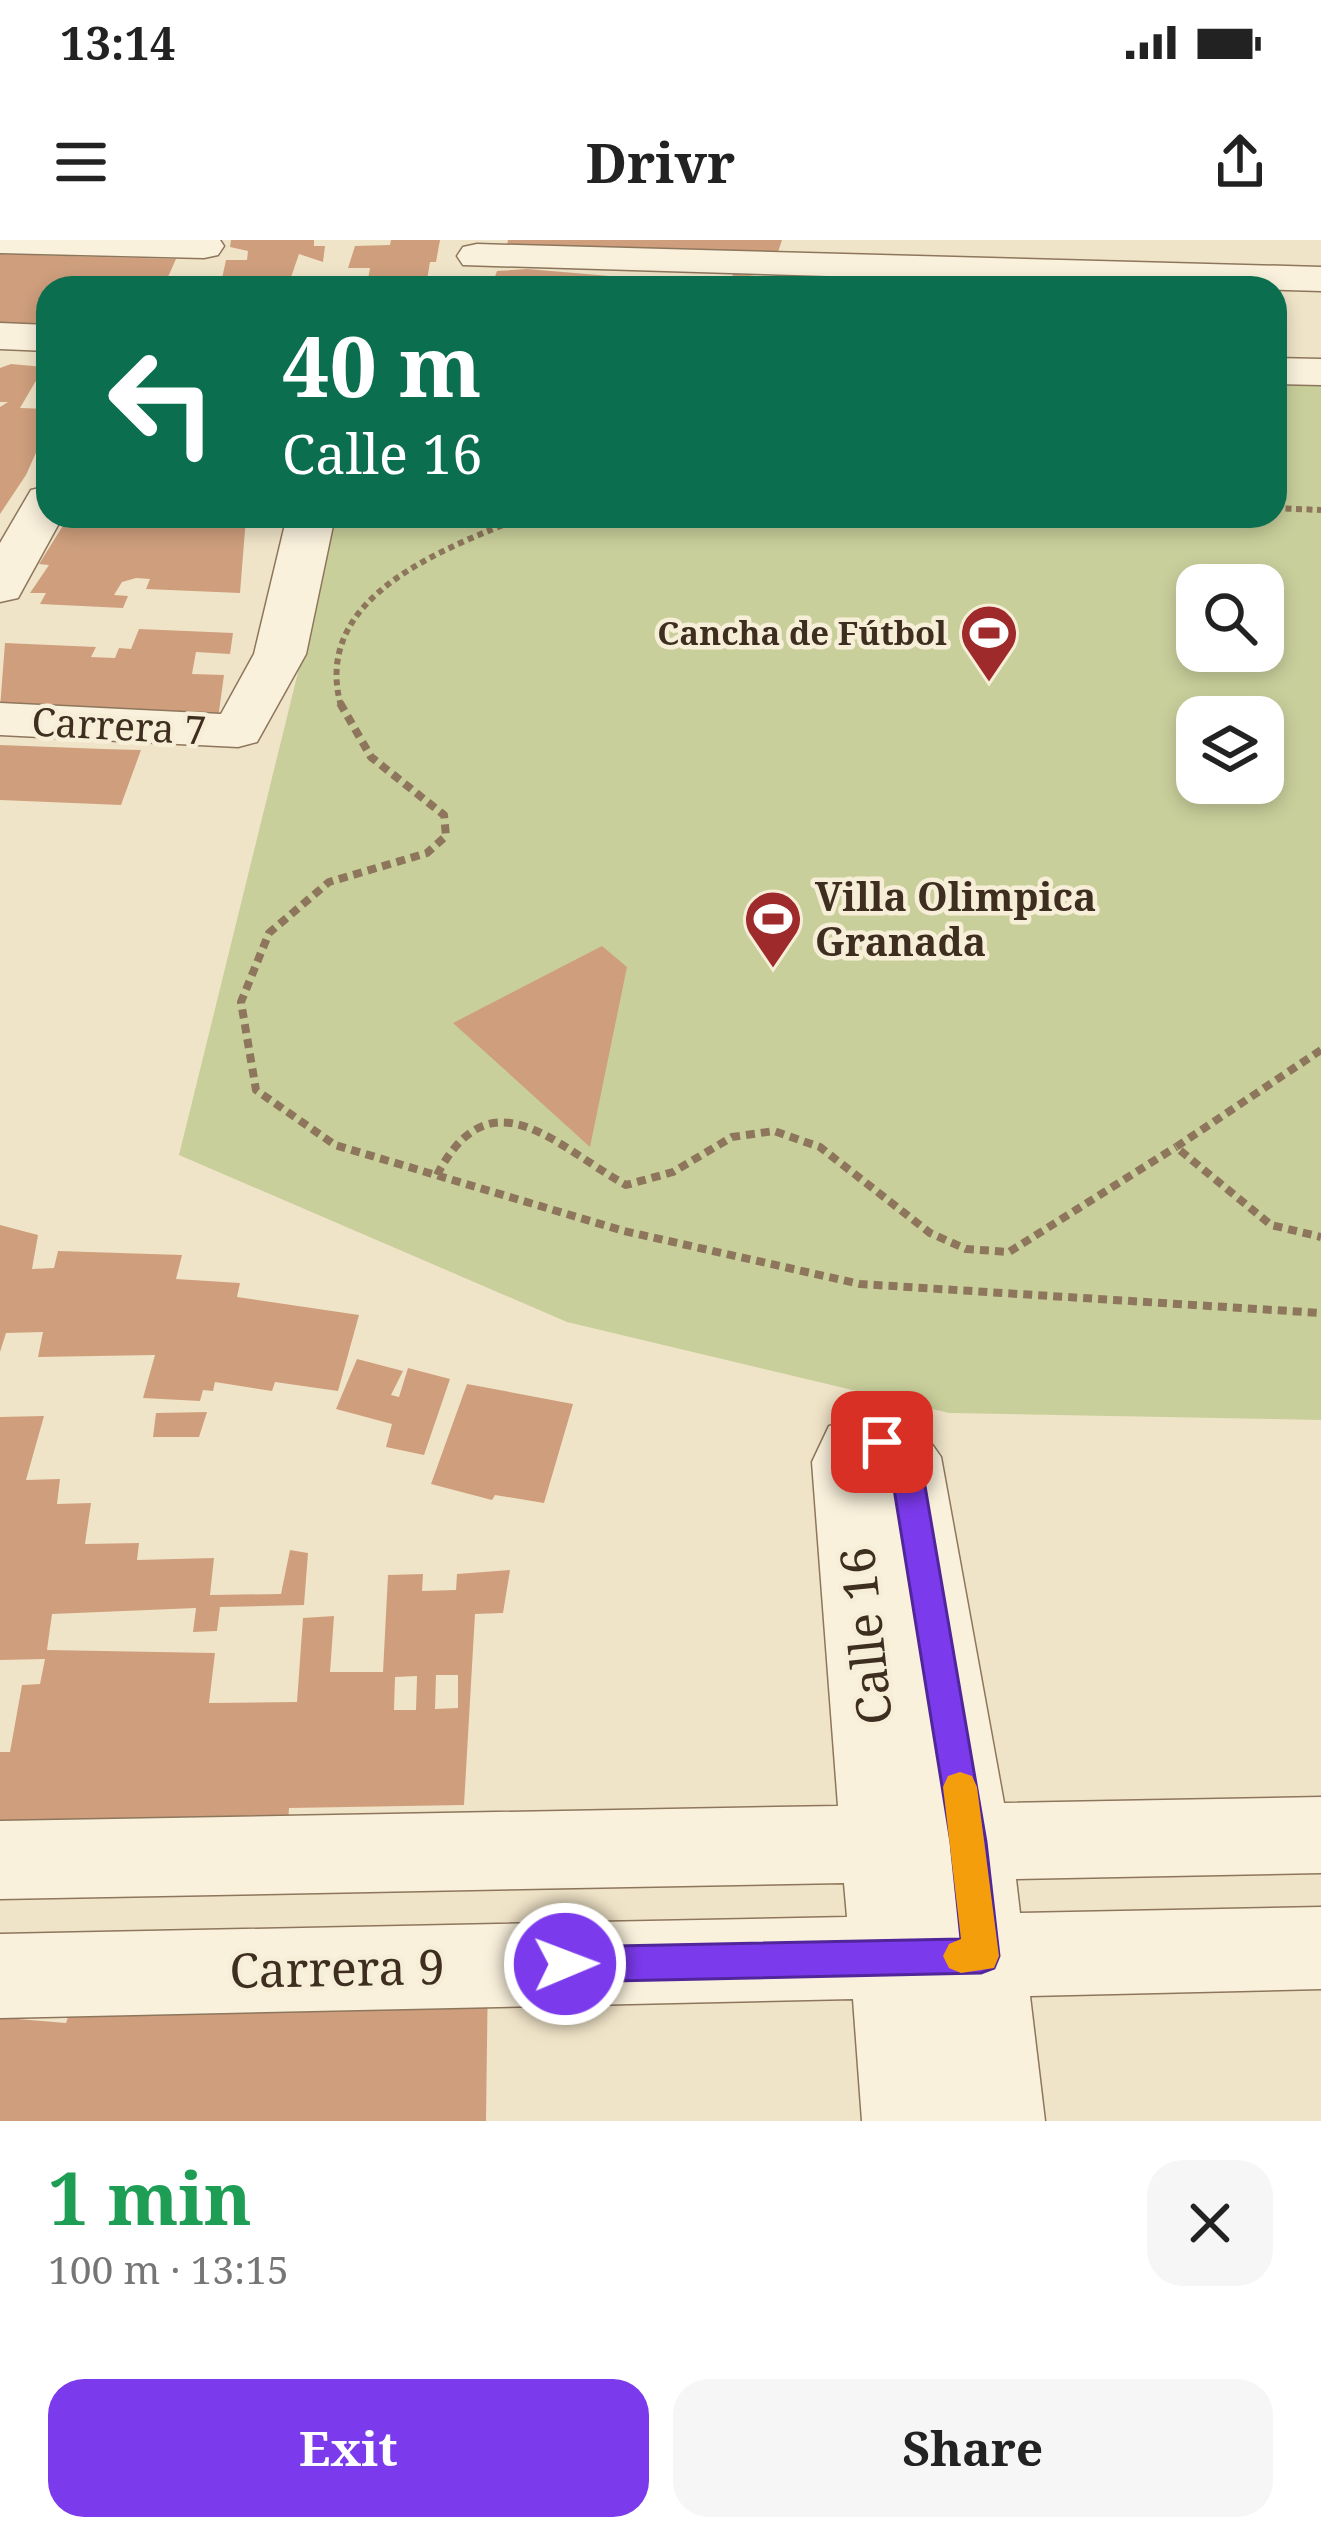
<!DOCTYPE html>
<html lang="en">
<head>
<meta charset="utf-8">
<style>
	:root { --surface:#fff; --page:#f6f6f6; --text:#222; --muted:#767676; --accent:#7c3aed }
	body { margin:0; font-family:"Noto Serif",serif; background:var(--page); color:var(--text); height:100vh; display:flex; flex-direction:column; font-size:45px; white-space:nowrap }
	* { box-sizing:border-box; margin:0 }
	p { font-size:39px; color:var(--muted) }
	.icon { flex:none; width:66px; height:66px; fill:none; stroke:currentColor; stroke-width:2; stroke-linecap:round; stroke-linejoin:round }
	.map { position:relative; height:1881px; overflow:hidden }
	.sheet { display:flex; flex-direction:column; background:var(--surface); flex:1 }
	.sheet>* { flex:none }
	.top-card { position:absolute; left:36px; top:36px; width:1251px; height:252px; border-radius:36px; box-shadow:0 6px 18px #0003; background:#0b6e4f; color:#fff; overflow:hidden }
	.fabs { position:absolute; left:1176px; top:324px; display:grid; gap:24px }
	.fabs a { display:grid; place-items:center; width:108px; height:108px; border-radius:24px; background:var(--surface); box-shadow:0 6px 18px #0003; font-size:60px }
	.pin { position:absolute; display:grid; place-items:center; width:102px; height:102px; color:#fff; margin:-51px; border-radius:24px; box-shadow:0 6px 18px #0006 }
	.me { position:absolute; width:132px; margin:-66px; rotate:89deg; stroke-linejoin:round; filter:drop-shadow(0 0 9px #0008) }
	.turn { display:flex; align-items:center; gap:42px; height:252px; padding:0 48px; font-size:54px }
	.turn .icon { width:156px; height:156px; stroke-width:2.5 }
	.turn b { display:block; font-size:84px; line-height:102px }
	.round { display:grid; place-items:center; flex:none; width:126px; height:126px; border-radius:36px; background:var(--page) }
	.summary { display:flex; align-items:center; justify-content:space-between; height:204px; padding:0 48px }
	h1 { font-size:72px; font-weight:700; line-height:90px; color:#1e9e55 }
	.primary-button { display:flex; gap:24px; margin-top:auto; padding:24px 48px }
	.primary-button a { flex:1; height:138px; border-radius:36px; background:var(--accent); color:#fff; font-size:48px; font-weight:700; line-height:138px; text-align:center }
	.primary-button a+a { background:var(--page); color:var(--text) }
	.status { display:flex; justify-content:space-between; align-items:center; height:84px; padding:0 60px; background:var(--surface); direction:ltr }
	.status svg { height:33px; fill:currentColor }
	header { display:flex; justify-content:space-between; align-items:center; height:156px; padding:0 48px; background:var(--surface); font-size:54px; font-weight:700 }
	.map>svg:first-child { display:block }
	.green { fill:#c9cf9b; fill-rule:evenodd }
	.building { fill:#cf9f7d; fill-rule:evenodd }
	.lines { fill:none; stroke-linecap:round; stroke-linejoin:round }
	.minor-casing { stroke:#8d765c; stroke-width:3 }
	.path-far1 { stroke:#8d765c; stroke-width:6; stroke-dasharray:6 4.5; stroke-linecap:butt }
	.path { stroke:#8d765c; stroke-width:8; stroke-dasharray:9 6; stroke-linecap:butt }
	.minor { fill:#faf1dc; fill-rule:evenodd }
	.route { fill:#7c3aed; stroke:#51269a; stroke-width:3 }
	.slow { fill:#f59e0b }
	.labels { text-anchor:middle; stroke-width:9; stroke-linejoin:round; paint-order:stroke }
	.far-poi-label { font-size:33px; font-weight:bold; fill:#3d2e20; stroke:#f7eed8; text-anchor:end }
	.street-label { font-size:39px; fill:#3d2e20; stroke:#f7eed8 }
	.poi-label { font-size:39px; font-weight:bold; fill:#3d2e20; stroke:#f7eed8; text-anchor:start }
	.near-street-label { font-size:48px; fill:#3d2e20; stroke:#f7eed8 }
</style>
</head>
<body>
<div class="status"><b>13:14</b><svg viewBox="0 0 49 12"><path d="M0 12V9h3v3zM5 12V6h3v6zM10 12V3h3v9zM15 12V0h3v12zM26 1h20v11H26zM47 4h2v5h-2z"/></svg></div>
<header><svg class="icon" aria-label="menu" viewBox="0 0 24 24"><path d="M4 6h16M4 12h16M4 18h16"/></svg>Drivr<svg class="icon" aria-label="share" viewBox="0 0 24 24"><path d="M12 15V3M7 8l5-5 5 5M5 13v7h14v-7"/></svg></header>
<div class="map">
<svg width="1321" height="1881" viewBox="0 0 1321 1881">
	<rect width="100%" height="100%" fill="#f0e4c8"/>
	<!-- green -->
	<path class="green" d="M1275,132L1321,133V1180L949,1173L567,1082L179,915L302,416L315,276H1275ZM1197,345H1263V411H1197ZM1197,477H1263V543H1197Z"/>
	<!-- building -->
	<path class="building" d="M231,0H314V6H325L323,22L299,14L288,46L220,48L226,20H247L248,11L230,7Z
		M391,0H440L436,22H430L427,40H433L432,48L343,46L345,39H368L370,28H348L355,6L390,5Z
		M508,0H782L777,15L506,10Z
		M0,14L103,17L176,19L163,48H101L104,43L93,39L88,48H48V84L0,83Z
		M527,29L610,36L732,39L733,33L772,38L770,48H566L569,38L551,37L549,47L491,48L497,31Z
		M11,124L44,127L20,168L48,169V186L26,235L0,274V167L8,162H0V128Z
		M69,276L246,278L240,353L146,349L150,339L136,338L122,342L114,355L128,356L123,368L40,364L46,353H30L49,325L39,324Z
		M334,276H417V277L394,285L348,284Z
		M139,389L233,393L230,414L196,412L192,434L224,435L218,479L174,477L176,471L153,470L150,475L0,468L5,403L96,407L91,417L115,418L119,408L131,409Z
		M0,505L103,509L141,510L121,565L0,560Z
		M602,706L627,727L590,907L453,783Z
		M0,985L38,995L32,1029L54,1028L58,1011L182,1015L176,1039L240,1043L237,1057L359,1075L338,1151L275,1142L272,1151L215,1142L213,1151L203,1150L200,1161L143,1158L155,1115L38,1117L43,1092L6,1093L0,1112Z
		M357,1119L403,1131L391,1155L399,1157L408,1128L450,1139L424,1215L386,1207L392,1184L336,1169Z
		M467,1144L573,1164L544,1263L495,1255L492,1260L431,1244Z
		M207,1172L199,1197H153L156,1173Z
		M44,1176L26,1240L60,1239L57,1264L91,1263L85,1304L139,1303L137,1320L214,1318L210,1355L281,1354L290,1310L308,1313L304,1365L220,1367L217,1391L193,1392L196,1368L52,1374L47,1410L215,1413L209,1463L297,1462L303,1378L334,1376L330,1432H383L388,1335L423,1334L422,1351L456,1350L457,1334L510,1330L503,1373L475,1374L464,1565L289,1568L287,1596L0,1593V1512H10L22,1445L40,1444L45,1419L0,1420V1177ZM436,1435H458V1468L435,1469ZM417,1436L416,1470H394L395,1437Z
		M488,1730L486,1881H0V1750H27L18,1779L66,1783L71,1768Z"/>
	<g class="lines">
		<defs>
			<path id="minor" d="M0,0H220L224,6L218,15L204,18L0,13Z
				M477,4L1321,27V51L463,25L457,16L463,7Z
				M0,83L48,85V111L0,109Z
				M1275,118L1321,119V145L1275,144Z
				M48,246V276H63L18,358L0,362V303L31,250Z
				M287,276H335L306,414L257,502L238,507L0,495V463L221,474L254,414Z
				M882,1174L920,1187L941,1217L1004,1563L1321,1557V1633L1016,1639L1020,1673L1321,1667V1749L1030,1756L1045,1881H862L853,1759L0,1778V1694L847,1677L844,1643L0,1659V1581L838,1566L812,1222L829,1186Z"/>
		</defs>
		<!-- minor casing -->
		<use href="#minor" class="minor-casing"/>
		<!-- path-far1 -->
		<path class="path-far1" d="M1275,268L1321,270
			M341,466C310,355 447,308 525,276"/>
		<!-- path -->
		<path class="path" d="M340,463L371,517L444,575L446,596L427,613L329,642L269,693L241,762L256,850L335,905L624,991L860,1044L1321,1073
			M1321,810L1176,907L1271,985L1321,997
			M437,935C491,832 554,905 626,945L673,932L732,897L774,891L820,907L930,993L966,1009L1009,1012L1176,907"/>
		<!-- minor -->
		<use href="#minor" class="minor"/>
	</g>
	<!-- route -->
	<path class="route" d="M882,1190L915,1209L920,1217L986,1602L999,1716L994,1728L981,1733L565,1742L552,1737L547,1724L552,1712L565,1707L961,1699L951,1602L890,1224L867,1202Z"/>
	<!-- slow -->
	<path class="slow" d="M960,1532L972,1536L977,1547L999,1716L994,1728L961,1733L949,1728L943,1716L949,1704L961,1699L943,1547L948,1536Z"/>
	<!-- icons -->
	<defs>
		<symbol id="stadium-pin" viewBox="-11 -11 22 30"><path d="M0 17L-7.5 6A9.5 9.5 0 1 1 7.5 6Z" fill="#9e2a2b" stroke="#f7eed8"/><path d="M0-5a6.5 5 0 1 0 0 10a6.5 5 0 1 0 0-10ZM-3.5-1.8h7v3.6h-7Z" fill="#fff"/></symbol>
	</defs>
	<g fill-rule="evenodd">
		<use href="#stadium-pin" x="956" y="360" width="66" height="90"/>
		<use href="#stadium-pin" x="740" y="646" width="66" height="90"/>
	</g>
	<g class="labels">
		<!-- far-poi labels -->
		<g class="far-poi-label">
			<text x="947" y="405">Cancha de Fútbol</text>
		</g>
		<!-- street labels -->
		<g class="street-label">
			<text transform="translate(119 486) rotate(3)" y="14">Carrera 7</text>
		</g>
		<!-- poi labels -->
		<g class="poi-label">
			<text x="815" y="671">Villa Olimpica<tspan x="815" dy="45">Granada</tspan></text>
		</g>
		<!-- near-street labels -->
		<g class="near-street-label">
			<text transform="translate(866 1396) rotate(-96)" y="17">Calle 16</text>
			<text transform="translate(337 1729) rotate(-1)" y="17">Carrera 9</text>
		</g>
	</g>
</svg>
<div class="fabs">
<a><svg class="icon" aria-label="search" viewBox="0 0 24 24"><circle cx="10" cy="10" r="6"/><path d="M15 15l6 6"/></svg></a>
<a><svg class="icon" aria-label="layers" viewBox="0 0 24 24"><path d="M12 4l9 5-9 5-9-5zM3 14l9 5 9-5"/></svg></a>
</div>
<div class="pin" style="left:882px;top:1202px;background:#d93025"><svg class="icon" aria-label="arrive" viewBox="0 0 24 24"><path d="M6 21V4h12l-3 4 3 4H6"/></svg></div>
<svg class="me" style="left:565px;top:1724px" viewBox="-20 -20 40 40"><circle r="17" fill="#7c3aed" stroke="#fff" stroke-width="3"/><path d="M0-11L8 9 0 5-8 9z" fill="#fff"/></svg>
<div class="top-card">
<div class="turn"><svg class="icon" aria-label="left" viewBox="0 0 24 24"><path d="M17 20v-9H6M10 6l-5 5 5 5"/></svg><div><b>40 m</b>Calle 16</div></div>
</div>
</div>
<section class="sheet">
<div class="summary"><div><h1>1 min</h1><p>100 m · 13:15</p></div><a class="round"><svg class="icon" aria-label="close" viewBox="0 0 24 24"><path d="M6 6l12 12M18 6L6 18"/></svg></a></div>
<div class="primary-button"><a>Exit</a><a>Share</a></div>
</section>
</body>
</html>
